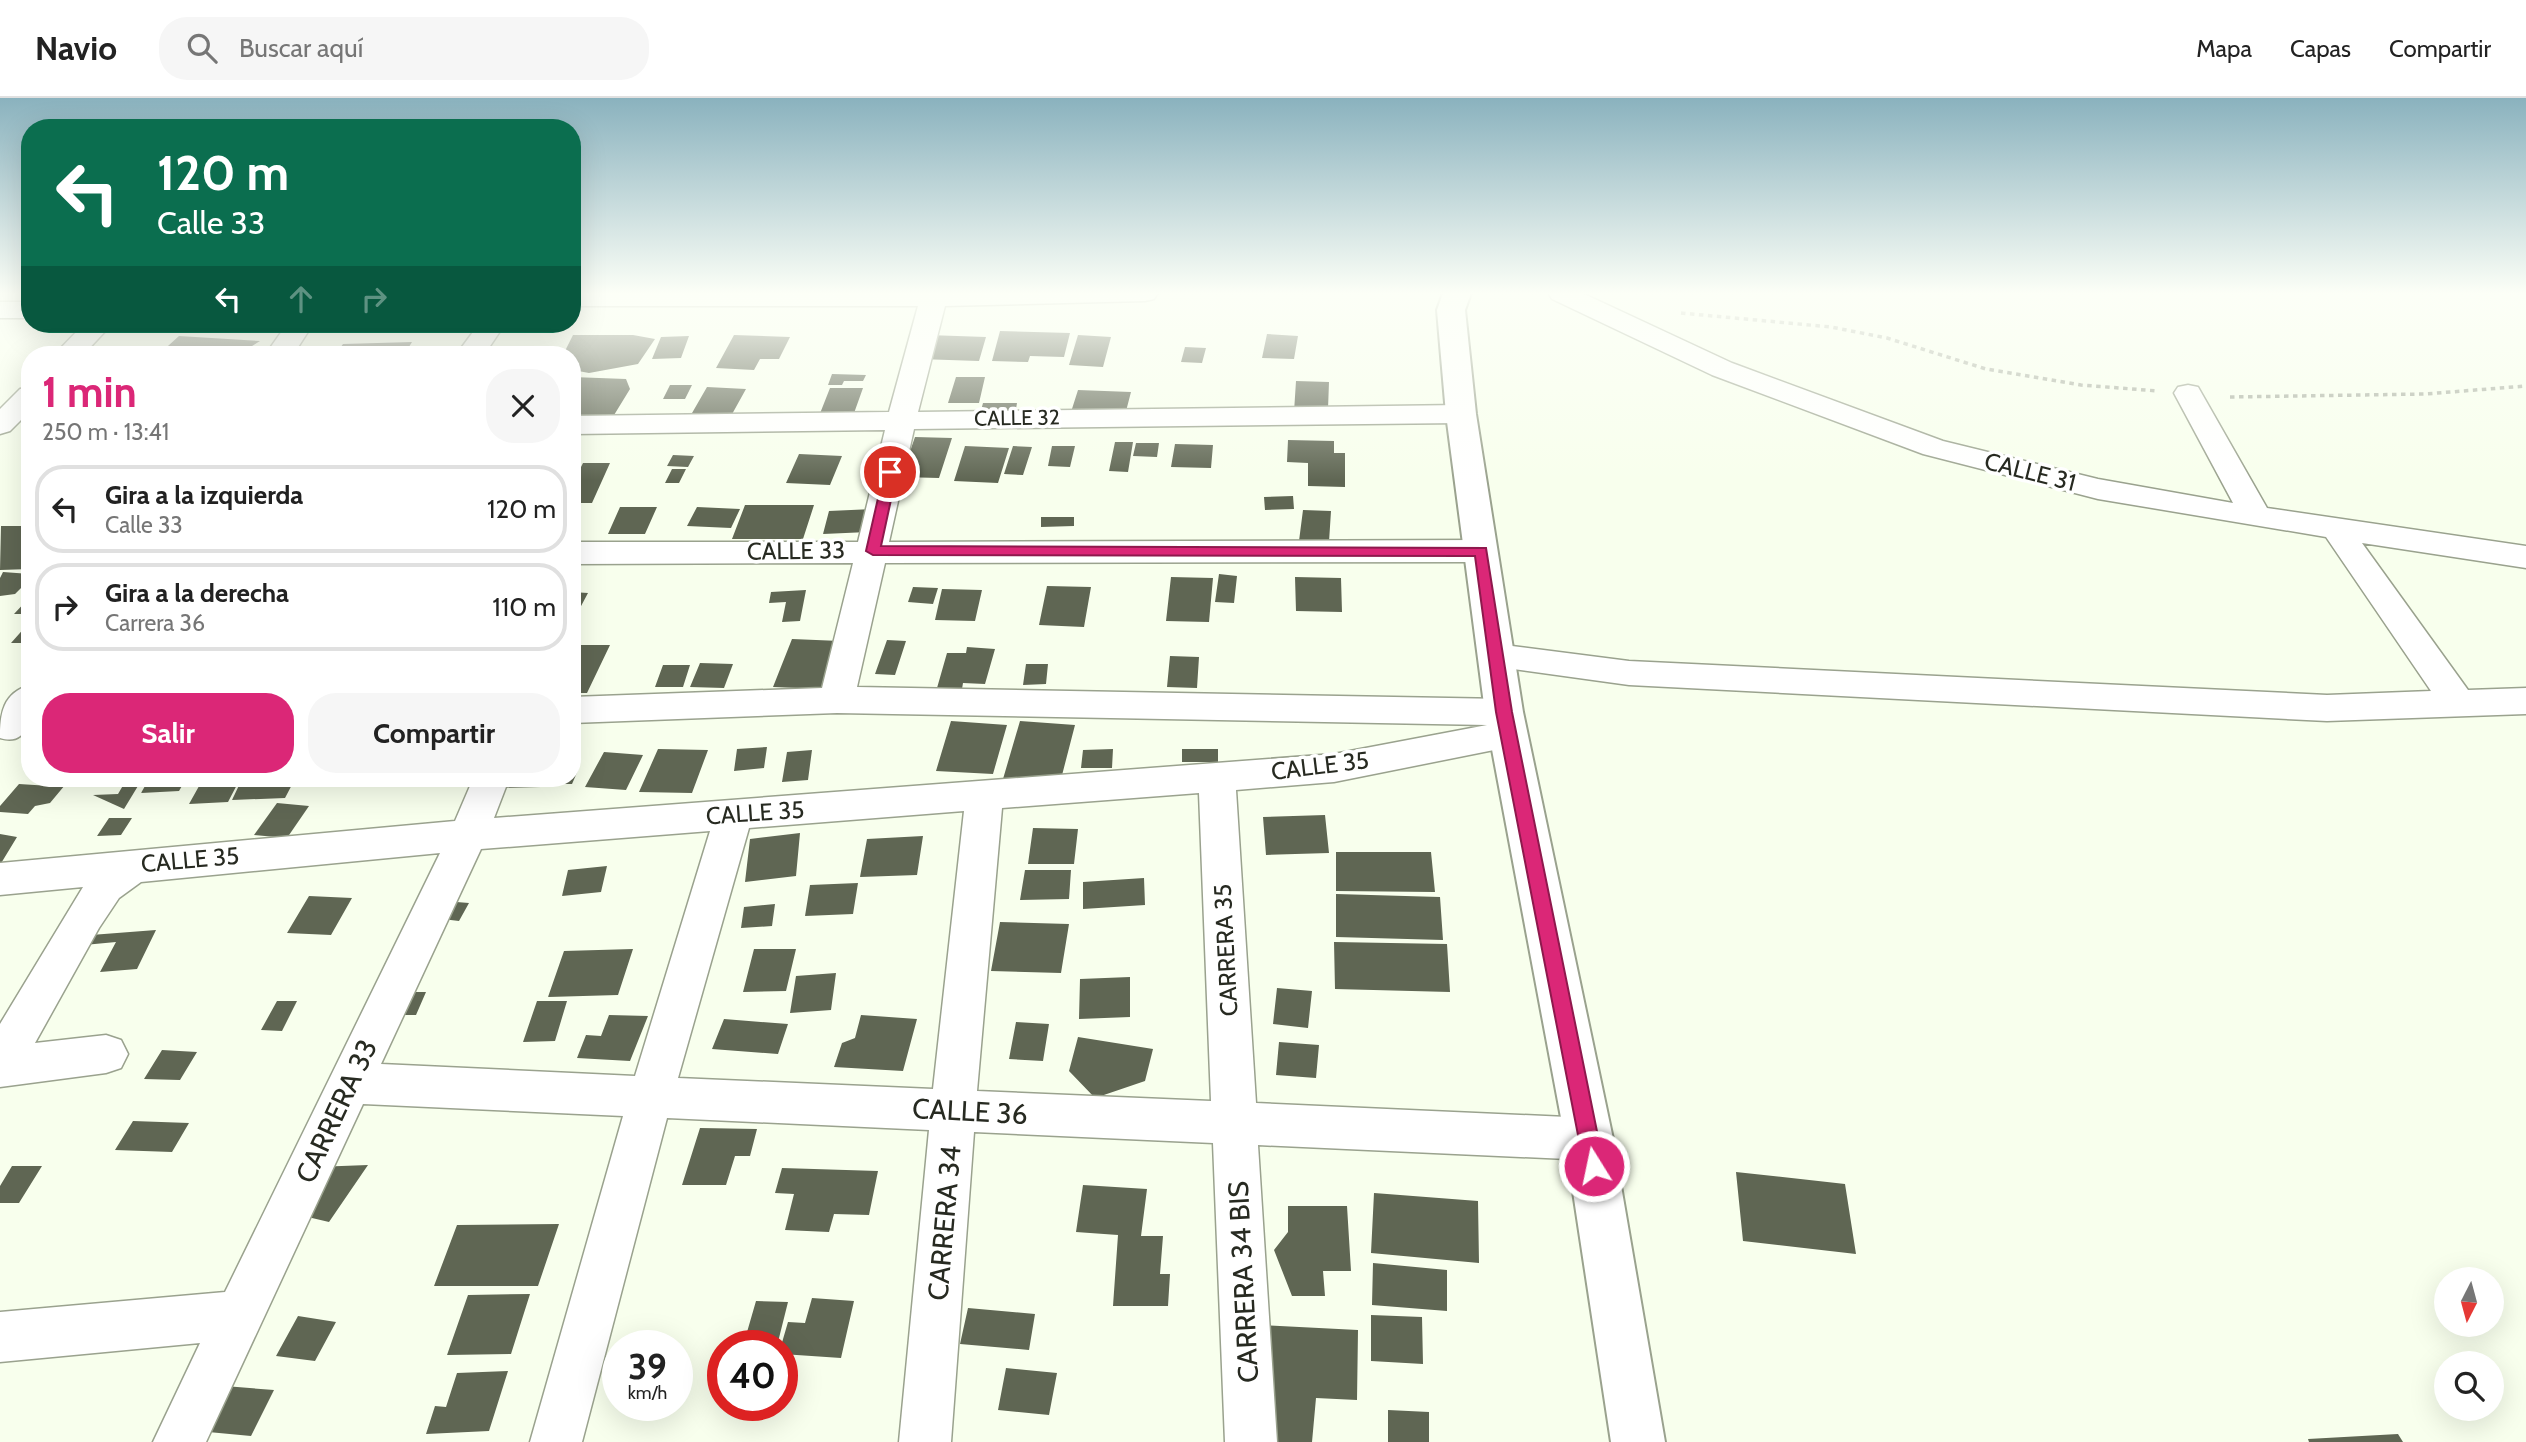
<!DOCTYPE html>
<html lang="es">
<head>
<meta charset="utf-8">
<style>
	:root { --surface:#fff; --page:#f6f6f6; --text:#222; --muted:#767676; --line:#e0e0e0; --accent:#db2777 }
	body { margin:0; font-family:Cabin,sans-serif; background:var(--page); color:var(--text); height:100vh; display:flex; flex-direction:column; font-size:26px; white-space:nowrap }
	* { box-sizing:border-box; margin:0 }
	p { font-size:23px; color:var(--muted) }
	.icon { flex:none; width:38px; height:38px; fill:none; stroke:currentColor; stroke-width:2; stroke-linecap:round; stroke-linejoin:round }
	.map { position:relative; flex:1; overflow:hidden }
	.side { position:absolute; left:21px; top:248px; width:560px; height:441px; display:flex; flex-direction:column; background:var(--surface); border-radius:28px; box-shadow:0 7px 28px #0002 }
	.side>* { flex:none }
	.hud { position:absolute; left:21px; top:21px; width:560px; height:214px; border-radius:28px; box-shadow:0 7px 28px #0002; background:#0b6e4f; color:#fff; overflow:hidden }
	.needle { width:46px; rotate:186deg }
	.tools { position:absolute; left:2434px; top:1169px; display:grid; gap:14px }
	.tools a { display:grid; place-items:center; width:70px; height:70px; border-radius:50%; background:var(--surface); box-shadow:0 7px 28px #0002; font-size:35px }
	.speed { position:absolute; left:602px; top:1232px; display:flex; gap:14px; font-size:35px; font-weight:700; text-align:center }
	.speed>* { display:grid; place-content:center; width:91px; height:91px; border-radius:50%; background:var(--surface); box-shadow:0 7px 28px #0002; line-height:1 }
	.speed small { font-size:18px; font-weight:400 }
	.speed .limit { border:10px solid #d22; background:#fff; color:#111 }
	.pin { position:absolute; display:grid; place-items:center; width:60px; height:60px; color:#fff; margin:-30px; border:4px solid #fff; border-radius:50%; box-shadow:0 2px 7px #0007 }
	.me { position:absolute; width:77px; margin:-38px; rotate:350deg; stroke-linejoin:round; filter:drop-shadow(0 0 5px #0008) }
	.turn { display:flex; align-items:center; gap:24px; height:147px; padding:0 21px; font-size:32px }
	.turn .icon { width:91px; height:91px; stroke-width:2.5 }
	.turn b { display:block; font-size:49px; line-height:60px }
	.lanes { display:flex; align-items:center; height:66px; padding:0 21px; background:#0003; justify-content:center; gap:35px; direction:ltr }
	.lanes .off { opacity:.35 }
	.round { display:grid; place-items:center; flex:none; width:74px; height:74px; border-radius:28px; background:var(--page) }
	.overview { display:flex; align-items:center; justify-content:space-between; height:119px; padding:0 21px }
	h1 { font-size:42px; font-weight:700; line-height:52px; color:var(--accent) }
	.action { display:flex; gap:14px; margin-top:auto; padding:14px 21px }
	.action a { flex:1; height:80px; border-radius:28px; background:var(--accent); color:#fff; font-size:28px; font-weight:700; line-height:80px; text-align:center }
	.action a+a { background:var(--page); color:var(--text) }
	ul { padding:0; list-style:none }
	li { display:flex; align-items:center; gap:21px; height:88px; margin:0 14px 10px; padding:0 7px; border:4px solid var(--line); border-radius:28px }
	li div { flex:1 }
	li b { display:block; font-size:26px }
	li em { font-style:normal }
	header { display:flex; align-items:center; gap:42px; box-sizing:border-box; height:98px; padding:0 35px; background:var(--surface); border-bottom:2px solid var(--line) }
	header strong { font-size:33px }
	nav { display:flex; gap:38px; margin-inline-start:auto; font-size:24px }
	.search { width:490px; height:63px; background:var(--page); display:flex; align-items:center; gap:18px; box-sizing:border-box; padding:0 24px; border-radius:28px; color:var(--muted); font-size:26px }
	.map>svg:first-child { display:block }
	.building { fill:#5f6653 }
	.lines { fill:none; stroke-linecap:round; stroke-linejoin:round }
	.street-casing { stroke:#9aa28e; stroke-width:3 }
	.secondary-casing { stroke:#9aa28e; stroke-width:4 }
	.path { stroke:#a6ac9d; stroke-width:3.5; stroke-dasharray:4.5 4.5; stroke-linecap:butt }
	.street { fill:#fff; fill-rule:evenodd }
	.secondary { fill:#fff; fill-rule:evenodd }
	.route { fill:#db2777; stroke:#8e194d; stroke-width:2 }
	.labels { text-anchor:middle; stroke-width:7; stroke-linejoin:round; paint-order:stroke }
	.far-street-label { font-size:21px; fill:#272a21; stroke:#fff }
	.street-label { font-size:24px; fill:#272a21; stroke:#fff }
	.near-street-label { font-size:28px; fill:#272a21; stroke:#fff }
</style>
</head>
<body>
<header>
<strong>Navio</strong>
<div class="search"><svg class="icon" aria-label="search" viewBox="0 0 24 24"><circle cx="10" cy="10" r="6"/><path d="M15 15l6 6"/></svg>Buscar aquí</div>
<nav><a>Mapa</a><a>Capas</a><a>Compartir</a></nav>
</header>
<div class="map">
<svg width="2526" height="1344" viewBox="0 0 2526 1344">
	<rect width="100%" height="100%" fill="#f8ffed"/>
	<!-- building -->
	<path class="building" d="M1000,233L1070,235L1064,259L1030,258L1028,264L992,263Z
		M1267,236L1298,238L1294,261L1262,260Z
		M573,237H633L655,241L638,266L589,275L573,272L572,257H563Z
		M734,237L790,239L779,261H760L754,272L716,270Z
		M928,237L986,239L979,263L919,261Z
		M1078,237L1111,239L1103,269L1069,267Z
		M179,238L260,243L241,255L158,257Z
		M689,238L681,260L652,261L661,239Z
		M412,244L404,257H335L343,246Z
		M1185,249L1206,250L1202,265L1181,264Z
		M832,276L866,277L863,283H844L842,287H828Z
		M572,279L626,281L630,291L611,322L572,320Z
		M956,279H985L979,305H948Z
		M1296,283L1329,284L1328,311L1294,314Z
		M670,287H692L685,301H663Z
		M707,289L746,291L731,318L688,322Z
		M830,290H863L853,318H819Z
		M1078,292L1131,294L1125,317L1071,314Z
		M983,305H1017L1015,317L980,316Z
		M915,339L952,340L939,380L901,379Z
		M1288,342L1334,343V355H1345V389L1308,388V365L1287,364Z
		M1115,344H1133L1128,374L1109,373Z
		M1136,345H1159L1157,359L1133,358Z
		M1175,346L1213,347L1211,370L1171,369Z
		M965,348L1009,350L998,385L954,383Z
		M1013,348L1032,349L1023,377L1004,376Z
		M1052,348H1075L1070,369L1048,368Z
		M799,356L842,358L830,387L786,385Z
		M673,357L694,358L688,369L667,368Z
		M583,365H610L592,405H572V387Z
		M672,371H686L679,385H665Z
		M1293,398L1294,411L1265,412L1264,399Z
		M745,407H814L803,441H732Z
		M620,409H657L645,436H608Z
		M697,409L740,411L731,430L687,428Z
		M873,411L868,434L823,436L829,413Z
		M1303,412L1331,413L1329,444L1299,443Z
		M1041,419H1074V428L1041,429Z
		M1,428H30V471L0,472Z
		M3,474L30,476V481L15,496L0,498V480Z
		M1219,476L1237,478L1234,505L1215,504Z
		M1171,479L1213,480L1209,524L1166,523Z
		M1295,479L1341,480L1342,514L1296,513Z
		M1047,488L1091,489L1084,529L1039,527Z
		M913,489L938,490L933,506L908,504Z
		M942,491L982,492L975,523L935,522Z
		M806,492L800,523L782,524L786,504L769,505L771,494Z
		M572,494L588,495L572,525Z
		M28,501H30V516H14Z
		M27,527H30V545H11Z
		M792,541L840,543L823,591L773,589Z
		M887,542L906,543L895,577L875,576Z
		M581,547H610L587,595H572V554H577Z
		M967,549L995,551L985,586L963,585L962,591L937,590L947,555H966Z
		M1170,558L1199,559L1197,590L1167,589Z
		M700,565L733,566L724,590L690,589Z
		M1026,566H1048L1046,586L1023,587Z
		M663,567H690L683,589H655Z
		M951,623L1007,627L993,676L936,673Z
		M1020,623L1075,627L1060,685L1003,681Z
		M767,649L764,670L734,673L737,651Z
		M658,651L708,652L692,695L639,694Z
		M1113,651L1112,670H1081L1083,652Z
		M1182,651H1218V664H1182Z
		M812,652L808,682L782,684L787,654Z
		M604,654L643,657L626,692L585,689Z
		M572,670H579L572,686H549L551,681H572Z
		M56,681H70L50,705L35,708L28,716L0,714V708L19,686L50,688Z
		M149,681H186L179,693L141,695Z
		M203,681H240L228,704L189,706Z
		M242,681H295L285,700L232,702Z
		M494,681H544L541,689L490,690Z
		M141,683L124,711L93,697L118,696L125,684Z
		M277,705L309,708L287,740L254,737Z
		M1325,717L1329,755L1266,757L1263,719Z
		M109,720H132L121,737L97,738Z
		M1033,730L1078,731L1074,766H1028Z
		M800,735L796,778L745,784L750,741Z
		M0,736L17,739L0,767Z
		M923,738L917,777L860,779L867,741Z
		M1336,754H1431L1435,794L1336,793Z
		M607,768L601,794L562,798L568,772Z
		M1025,772H1071L1069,801L1020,802Z
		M1144,780L1145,807L1083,811V784Z
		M858,785L853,816L805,818L810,787Z
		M1336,796L1440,799L1443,842L1336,839Z
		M309,798L352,800L331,837L287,835Z
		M444,803L469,805L459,823L434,820Z
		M775,806L772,828L741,830L744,809Z
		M1000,824L1069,826L1061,875L991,873Z
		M156,832L137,871L100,874L116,844L84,847L78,838Z
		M1334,844L1447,846L1450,894L1335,891Z
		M633,851L618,897L548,899L564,853Z
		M754,851H796L786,893L743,894Z
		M836,875L831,912L790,915L796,878Z
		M1130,879V919L1079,921L1080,881Z
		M1277,890L1312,893L1308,930L1273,926Z
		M401,894H426L416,917H390Z
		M277,903H297L282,933L261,932Z
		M537,903H567L555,943L523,944Z
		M609,917L648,918L630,963L577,960L586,937L601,938Z
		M861,917L917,921L903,973L834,969L842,945L855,940Z
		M724,921L788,926L778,956L712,951Z
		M1016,924L1049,926L1043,963L1009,961Z
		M1078,939L1153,951L1145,983L1095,1000L1069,973Z
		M1279,944L1319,947L1316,980L1276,977Z
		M162,952L197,954L180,982L144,981Z
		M133,1023L189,1025L172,1054L115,1052Z
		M700,1030L757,1031L750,1058H735L726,1087H682Z
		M368,1067L329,1124L295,1116L315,1069Z
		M12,1068H42L19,1105H0V1088Z
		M782,1070L878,1073L869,1117L834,1116L829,1134L785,1132L794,1096L775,1095Z
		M1736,1074L1845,1086L1856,1156L1743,1143Z
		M1083,1087L1147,1091L1141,1138H1163L1160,1176H1170L1168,1208H1113L1118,1137L1076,1134Z
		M1374,1095L1478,1103L1479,1165L1371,1155Z
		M1288,1108H1347L1351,1173H1323L1325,1198H1292L1274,1152L1288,1134Z
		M559,1126L538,1188H434L457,1127Z
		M1373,1165L1447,1172V1213L1372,1207Z
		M530,1196L511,1256L447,1257L468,1197Z
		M812,1200L854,1203L841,1260L782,1256L781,1248L788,1224L805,1225Z
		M756,1203L788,1204L777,1248H743Z
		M968,1210L1035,1216L1029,1252L960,1246Z
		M1371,1217L1422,1219L1423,1266L1371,1263Z
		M298,1218L336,1224L315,1263L276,1258Z
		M1261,1227L1358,1232L1357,1302L1316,1300L1312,1344H1257Z
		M1006,1270L1057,1275L1049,1317L998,1312Z
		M508,1273L489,1333L426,1336L435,1308L446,1309L457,1275Z
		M212,1287L274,1292L251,1338L187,1332Z
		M1388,1312L1429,1314V1344H1388Z
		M2398,1336L2403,1344H2309L2308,1341Z"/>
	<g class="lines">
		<defs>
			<path id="street" d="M572,195H1158L1154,201L1145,203L945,208L918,314L1461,307L1471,310L1475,316L1471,322L1461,325L914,331L889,444L1481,442L1492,446L1497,453L1492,460L1481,464L885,465L857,589L1504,601L1517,605L1522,614L1514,624L1522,626L1527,636L1522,646L1509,649L1334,684L1236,692L1256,1005L1589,1020L1605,1026L1612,1041L1605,1056L1589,1062L1258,1047L1277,1344H1225L1213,1045L974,1034L951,1344H899L929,1032L667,1020L582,1344H530L623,1018L363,1006L206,1344H153L200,1245L0,1264V1214L225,1194L440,755L141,784L119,800L99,830L35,945L106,937L121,942L128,956L121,970L106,975L0,989V926L83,789L0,797V765L455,723L473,681H509L494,720L1334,656L1487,627L837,615L572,625V599L822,590L853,465L572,466V444H858L885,332L572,336V318L889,314L918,208H572ZM1199,695L1211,1003L977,993L1002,710ZM964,713L933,991L678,980L749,730ZM710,733L635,978L381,966L481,751Z
				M1548,195H1582L1732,265L1943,343L2098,381L2233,405L2174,295L2178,289L2188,287L2198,289L2267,410L2526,448V470L2362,445L2468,592L2526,590V616L2327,623L1629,587L1484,567L1479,558L1484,549L1496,546L1629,563L2327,597L2431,593L2326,439L2098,401L1923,356L1712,277L1552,201Z
				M0,204H30V220H0Z
				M84,226H112L83,257H54Z
				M287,226H313L293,257H265Z
				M479,226H505L484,257H456Z
				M30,289V313L10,333L0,336V311L20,291Z
				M30,587C30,608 34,650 0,640C0,615 3,595 30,587Z"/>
			<path id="secondary" d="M1443,195H1471L1465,212L1476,316L1523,614L1613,1041L1665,1344H1611L1565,1041L1485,614L1446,316L1437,212Z"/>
		</defs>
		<!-- street casing -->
		<use href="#street" class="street-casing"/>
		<!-- secondary casing -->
		<use href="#secondary" class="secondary-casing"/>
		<!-- path -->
		<path class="path" d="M1681,215L1831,229L1887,240L1986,271L2081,287L2158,293
			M2230,299L2425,296L2526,288"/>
		<!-- street -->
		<use href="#street" class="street"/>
		<!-- secondary -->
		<use href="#secondary" class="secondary"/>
	</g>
	<!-- sky -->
	<linearGradient id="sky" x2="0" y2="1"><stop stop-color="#8ab2be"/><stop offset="0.51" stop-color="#fcfff7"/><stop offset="1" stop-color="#fcfff7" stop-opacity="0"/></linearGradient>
	<rect width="2526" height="383" fill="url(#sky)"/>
	<!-- route -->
	<path class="route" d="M890,370L897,374L881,448L1486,450L1512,614L1604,1068L1601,1075L1594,1078L1587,1075L1584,1068L1496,614L1475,458L873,457L866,453L884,374Z"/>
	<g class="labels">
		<!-- far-street labels -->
		<g class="far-street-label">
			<text transform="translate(1017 320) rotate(-1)" y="7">CALLE 32</text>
		</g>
		<!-- street labels -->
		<g class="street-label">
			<text transform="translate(2030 374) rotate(14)" y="8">CALLE 31</text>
			<text transform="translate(796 453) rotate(-1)" y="8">CALLE 33</text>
			<text transform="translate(1320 668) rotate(-7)" y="8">CALLE 35</text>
			<text transform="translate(755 715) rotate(-4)" y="8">CALLE 35</text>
			<text transform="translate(190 762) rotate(-5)" y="8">CALLE 35</text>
			<text transform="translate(1226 852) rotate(-93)" y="8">CARRERA 35</text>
		</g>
		<!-- near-street labels -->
		<g class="near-street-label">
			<text transform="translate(336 1013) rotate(-65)" y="10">CARRERA 33</text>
			<text transform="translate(970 1013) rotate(3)" y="10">CALLE 36</text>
			<text transform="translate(944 1125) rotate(-85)" y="10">CARRERA 34</text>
			<text transform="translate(1243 1184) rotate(-93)" y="10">CARRERA 34 BIS</text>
		</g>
	</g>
</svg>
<div class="tools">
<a><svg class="needle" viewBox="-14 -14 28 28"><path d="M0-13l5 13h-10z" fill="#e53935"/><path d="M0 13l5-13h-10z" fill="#767676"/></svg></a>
<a><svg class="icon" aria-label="search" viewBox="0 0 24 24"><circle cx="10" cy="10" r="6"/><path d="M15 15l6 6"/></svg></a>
</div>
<div class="speed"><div>39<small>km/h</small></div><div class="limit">40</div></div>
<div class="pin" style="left:890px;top:374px;background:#d93025"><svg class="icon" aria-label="arrive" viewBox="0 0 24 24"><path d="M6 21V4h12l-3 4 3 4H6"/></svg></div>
<svg class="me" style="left:1594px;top:1068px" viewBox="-20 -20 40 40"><circle r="17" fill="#db2777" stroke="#fff" stroke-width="3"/><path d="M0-11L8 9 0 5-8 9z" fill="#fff"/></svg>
<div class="hud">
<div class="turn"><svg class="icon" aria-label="left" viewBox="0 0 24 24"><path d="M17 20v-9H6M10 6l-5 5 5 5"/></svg><div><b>120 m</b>Calle 33</div></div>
<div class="lanes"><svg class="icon" aria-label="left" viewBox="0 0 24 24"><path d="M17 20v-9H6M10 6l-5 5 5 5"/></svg><svg class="icon off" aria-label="ahead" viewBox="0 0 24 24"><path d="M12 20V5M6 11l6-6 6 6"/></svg><svg class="icon off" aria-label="right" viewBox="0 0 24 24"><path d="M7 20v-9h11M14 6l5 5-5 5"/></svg></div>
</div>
<section class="side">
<div class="overview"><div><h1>1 min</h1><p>250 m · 13:41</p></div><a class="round"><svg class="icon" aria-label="close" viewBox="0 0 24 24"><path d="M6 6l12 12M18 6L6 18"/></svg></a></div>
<ul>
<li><svg class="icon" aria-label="left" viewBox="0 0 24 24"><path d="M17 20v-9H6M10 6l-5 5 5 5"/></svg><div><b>Gira a la izquierda</b><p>Calle 33</p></div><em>120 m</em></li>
<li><svg class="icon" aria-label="right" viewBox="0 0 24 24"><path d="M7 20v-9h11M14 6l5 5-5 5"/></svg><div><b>Gira a la derecha</b><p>Carrera 36</p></div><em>110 m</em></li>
</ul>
<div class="action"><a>Salir</a><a>Compartir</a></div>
</section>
</div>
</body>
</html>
